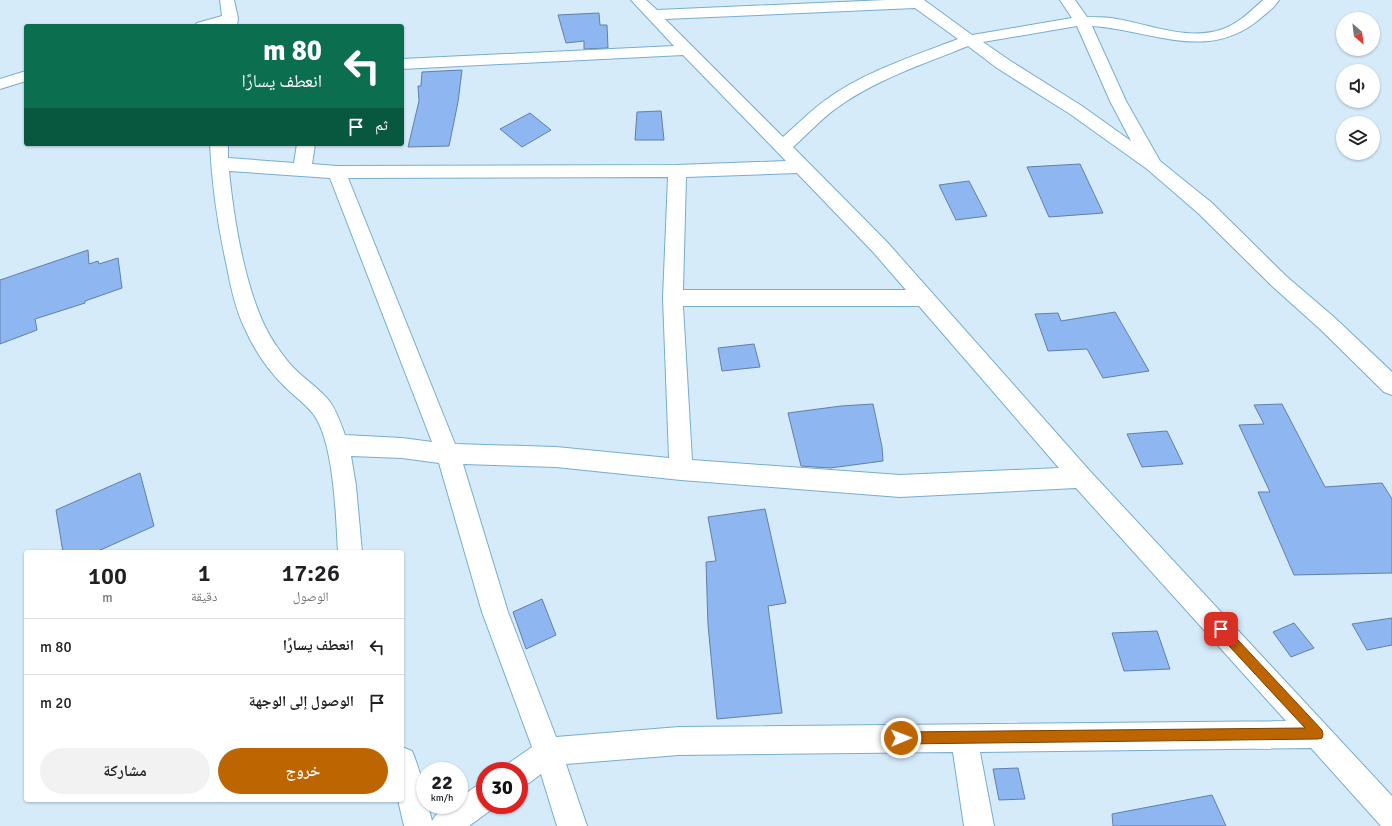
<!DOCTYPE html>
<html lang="ar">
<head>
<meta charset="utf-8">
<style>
	:root { --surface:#fff; --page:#f2f2f2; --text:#202124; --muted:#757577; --line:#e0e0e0; --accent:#bd6500 }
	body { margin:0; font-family:Signika,"Noto Naskh Arabic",sans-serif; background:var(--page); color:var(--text); direction:rtl; height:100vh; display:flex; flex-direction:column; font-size:15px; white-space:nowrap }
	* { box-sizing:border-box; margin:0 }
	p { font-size:13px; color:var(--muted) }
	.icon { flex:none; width:22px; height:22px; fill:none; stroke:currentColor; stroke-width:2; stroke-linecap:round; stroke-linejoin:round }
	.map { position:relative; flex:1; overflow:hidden; direction:ltr }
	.drawer { position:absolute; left:24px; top:550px; width:380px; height:252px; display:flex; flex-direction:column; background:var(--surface); border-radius:4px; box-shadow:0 1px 3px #0004; direction:rtl }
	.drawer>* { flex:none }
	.banner { position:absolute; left:24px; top:24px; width:380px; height:122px; border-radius:4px; box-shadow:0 1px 3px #0004; direction:rtl; background:#0b6e4f; color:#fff; overflow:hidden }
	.needle { width:26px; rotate:152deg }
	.controls { position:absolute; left:1336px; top:12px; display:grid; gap:8px }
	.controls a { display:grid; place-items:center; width:44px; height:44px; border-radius:50%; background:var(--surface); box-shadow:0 1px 3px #0004; font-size:20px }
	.speed { position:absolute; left:416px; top:762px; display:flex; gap:8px; font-size:20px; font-weight:700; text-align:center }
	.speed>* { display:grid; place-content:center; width:52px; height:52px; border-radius:50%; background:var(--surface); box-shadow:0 1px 3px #0004; line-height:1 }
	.speed small { font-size:10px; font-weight:400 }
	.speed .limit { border:6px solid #d22; background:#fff; color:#111 }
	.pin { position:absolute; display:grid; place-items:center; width:34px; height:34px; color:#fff; margin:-17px; border-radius:8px; box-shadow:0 2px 6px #0006 }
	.me { position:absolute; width:44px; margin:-22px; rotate:89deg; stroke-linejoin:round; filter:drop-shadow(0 0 3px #0008) }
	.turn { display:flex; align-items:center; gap:14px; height:84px; padding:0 16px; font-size:18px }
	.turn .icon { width:52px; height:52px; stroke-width:2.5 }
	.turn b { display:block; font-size:28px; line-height:34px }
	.then { display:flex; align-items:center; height:38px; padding:0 16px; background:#0003; gap:8px; font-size:15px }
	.eta { display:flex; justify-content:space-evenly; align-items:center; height:68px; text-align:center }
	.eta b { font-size:24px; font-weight:600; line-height:28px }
	.button { display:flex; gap:8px; margin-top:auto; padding:8px 16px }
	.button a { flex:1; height:46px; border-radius:24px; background:var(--accent); color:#fff; font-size:16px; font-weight:600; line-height:46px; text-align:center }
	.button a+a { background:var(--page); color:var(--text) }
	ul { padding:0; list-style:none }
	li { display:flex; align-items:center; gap:12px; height:56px; padding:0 16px; border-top:1px solid var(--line) }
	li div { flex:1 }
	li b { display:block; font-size:15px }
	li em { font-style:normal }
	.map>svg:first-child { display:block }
	.building { fill:#8eb7f1; stroke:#607fab }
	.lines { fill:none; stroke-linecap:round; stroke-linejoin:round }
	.minor-casing { stroke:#76add0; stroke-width:2 }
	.minor { fill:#fff; fill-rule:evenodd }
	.route { fill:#bd6500; stroke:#7b4200 }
</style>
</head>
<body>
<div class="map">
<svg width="1392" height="826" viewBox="0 0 1392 826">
	<rect width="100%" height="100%" fill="#d5ebfa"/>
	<!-- building -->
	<path class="building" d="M599,13L600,25H607L608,48L584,49V41L566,43L558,15Z
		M462,70L458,102L449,146L408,147L419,101L418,86H421L422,72Z
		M661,111L664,140H635L637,112Z
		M530,113L551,130L522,147L500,129Z
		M1080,164L1103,213L1049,217L1027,167Z
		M969,181L987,216L956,220L939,185Z
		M88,250L89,264L98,261L99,264L118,258L122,288L85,301V303L35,319L37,330L0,344V280Z
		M1115,312L1149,371L1103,378L1087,349L1048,351L1035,314L1058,313L1061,321Z
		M754,344L760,367L722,371L718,348Z
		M873,404L882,447L883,461L830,468L801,466L788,413L841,406Z
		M1282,404L1325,487L1382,483L1392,499V573L1294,575L1258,492H1270L1239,425L1264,424L1254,405Z
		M1167,431L1183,464L1142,467L1127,434Z
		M140,473L154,526L96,552H63L56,510Z
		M765,509L786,603L768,606L782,713L717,719L708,625L706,562L716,561L708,517Z
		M542,599L556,635L526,649L513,612Z
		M1392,618V645L1367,650L1352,624Z
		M1294,623L1314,648L1291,657L1273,632Z
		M1157,631L1170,669L1124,671L1112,633Z
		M1018,768L1025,799L999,800L993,769Z
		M1212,795L1226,826H1113L1112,814Z"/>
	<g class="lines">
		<defs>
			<path id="minor" d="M220,0H234L238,18L237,26H194L197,23L222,16Z
				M631,0H646L657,10L886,0H924L972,35L1072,18L1060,0H1075L1087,17C1095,17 1103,17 1111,18C1147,23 1187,42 1223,29C1239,23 1251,11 1263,0H1279C1275,7 1268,12 1262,17C1209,64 1152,30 1092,26L1126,101L1160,161L1212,203L1286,276L1335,318L1392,372V395L1384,392L1321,330L1272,286L1198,213L1147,169L1070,114L997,68L968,46C924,64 877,79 838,107C822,118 808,134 793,147L887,242L1089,470L1392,796V826H1381L1311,748L980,752L994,826H964L953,752L679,755L566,764L587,826H557L541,774L529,783L519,787V771H506L509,763L532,747L482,612L439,463L402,458L351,456L356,486L362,552H338C336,517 334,443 314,415C306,404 294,396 284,386C268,370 255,351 246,331C236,311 231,289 227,267C218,227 212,186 210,144H228V158L294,163L297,144H315L312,164L337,166L677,165L786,161L683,55L402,69V59L674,46ZM915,8L958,39C914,56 866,71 827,99C811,110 797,125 783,137L665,19ZM1077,26L1110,101L1131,141L1082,106L1009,60L983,42ZM229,171L330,178L432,442L402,438L345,435C341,424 337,412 330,402C322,391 310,383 299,373C291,366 284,357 278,348C247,307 234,221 229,171ZM797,173L873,252L906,290H683L686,177ZM668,177L663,298L669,458L556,447L455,444L348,178ZM683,306H919L1059,468L900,475L692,460ZM463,464L556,467L681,480L900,497L1076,488L1286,721L679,727L556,737L508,612Z
				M26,71V81L0,89V79Z
				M402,747L412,751C419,768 425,787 425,805H428L432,821C437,811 448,805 459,805V798L475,787L485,783V805H496L495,807L469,826H404L398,800H402Z"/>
		</defs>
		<!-- minor casing -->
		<use href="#minor" class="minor-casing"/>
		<!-- minor -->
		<use href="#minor" class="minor"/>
	</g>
	<!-- route -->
	<path class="route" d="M1221,624L1224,625L1322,730L1323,734L1322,738L1318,739L901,744L897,742L895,738L897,734L901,732L1305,728L1217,633L1215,629L1217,625Z"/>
</svg>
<div class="controls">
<a><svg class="needle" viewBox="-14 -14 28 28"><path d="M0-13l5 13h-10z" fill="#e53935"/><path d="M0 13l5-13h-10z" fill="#757577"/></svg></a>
<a><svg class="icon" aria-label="sound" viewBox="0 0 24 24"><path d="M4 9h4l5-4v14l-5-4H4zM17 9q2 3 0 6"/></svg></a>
<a><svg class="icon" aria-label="layers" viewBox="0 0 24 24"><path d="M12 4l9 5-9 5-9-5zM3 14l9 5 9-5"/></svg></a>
</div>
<div class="speed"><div>22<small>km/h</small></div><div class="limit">30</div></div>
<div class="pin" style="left:1221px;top:629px;background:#d93025"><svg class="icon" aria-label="arrive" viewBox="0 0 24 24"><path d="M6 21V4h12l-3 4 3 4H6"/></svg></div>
<svg class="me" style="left:901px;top:738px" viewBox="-20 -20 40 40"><circle r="17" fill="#bd6500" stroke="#fff" stroke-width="3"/><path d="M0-11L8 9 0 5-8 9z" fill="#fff"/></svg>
<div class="banner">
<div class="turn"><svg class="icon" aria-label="left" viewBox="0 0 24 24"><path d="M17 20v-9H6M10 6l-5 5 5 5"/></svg><div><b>80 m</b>انعطف يسارًا</div></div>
<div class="then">ثم<svg class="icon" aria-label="arrive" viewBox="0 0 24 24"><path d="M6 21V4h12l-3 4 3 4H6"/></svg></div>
</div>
<section class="drawer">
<div class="eta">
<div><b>17:26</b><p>الوصول</p></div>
<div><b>1</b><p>دقيقة</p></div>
<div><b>100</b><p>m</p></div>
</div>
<ul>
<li><svg class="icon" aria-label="left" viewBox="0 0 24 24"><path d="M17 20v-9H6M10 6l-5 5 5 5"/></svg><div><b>انعطف يسارًا</b></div><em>80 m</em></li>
<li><svg class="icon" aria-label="arrive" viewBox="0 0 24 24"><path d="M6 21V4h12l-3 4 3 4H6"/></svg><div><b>الوصول إلى الوجهة</b></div><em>20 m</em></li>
</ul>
<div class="button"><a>خروج</a><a>مشاركة</a></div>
</section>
</div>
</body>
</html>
